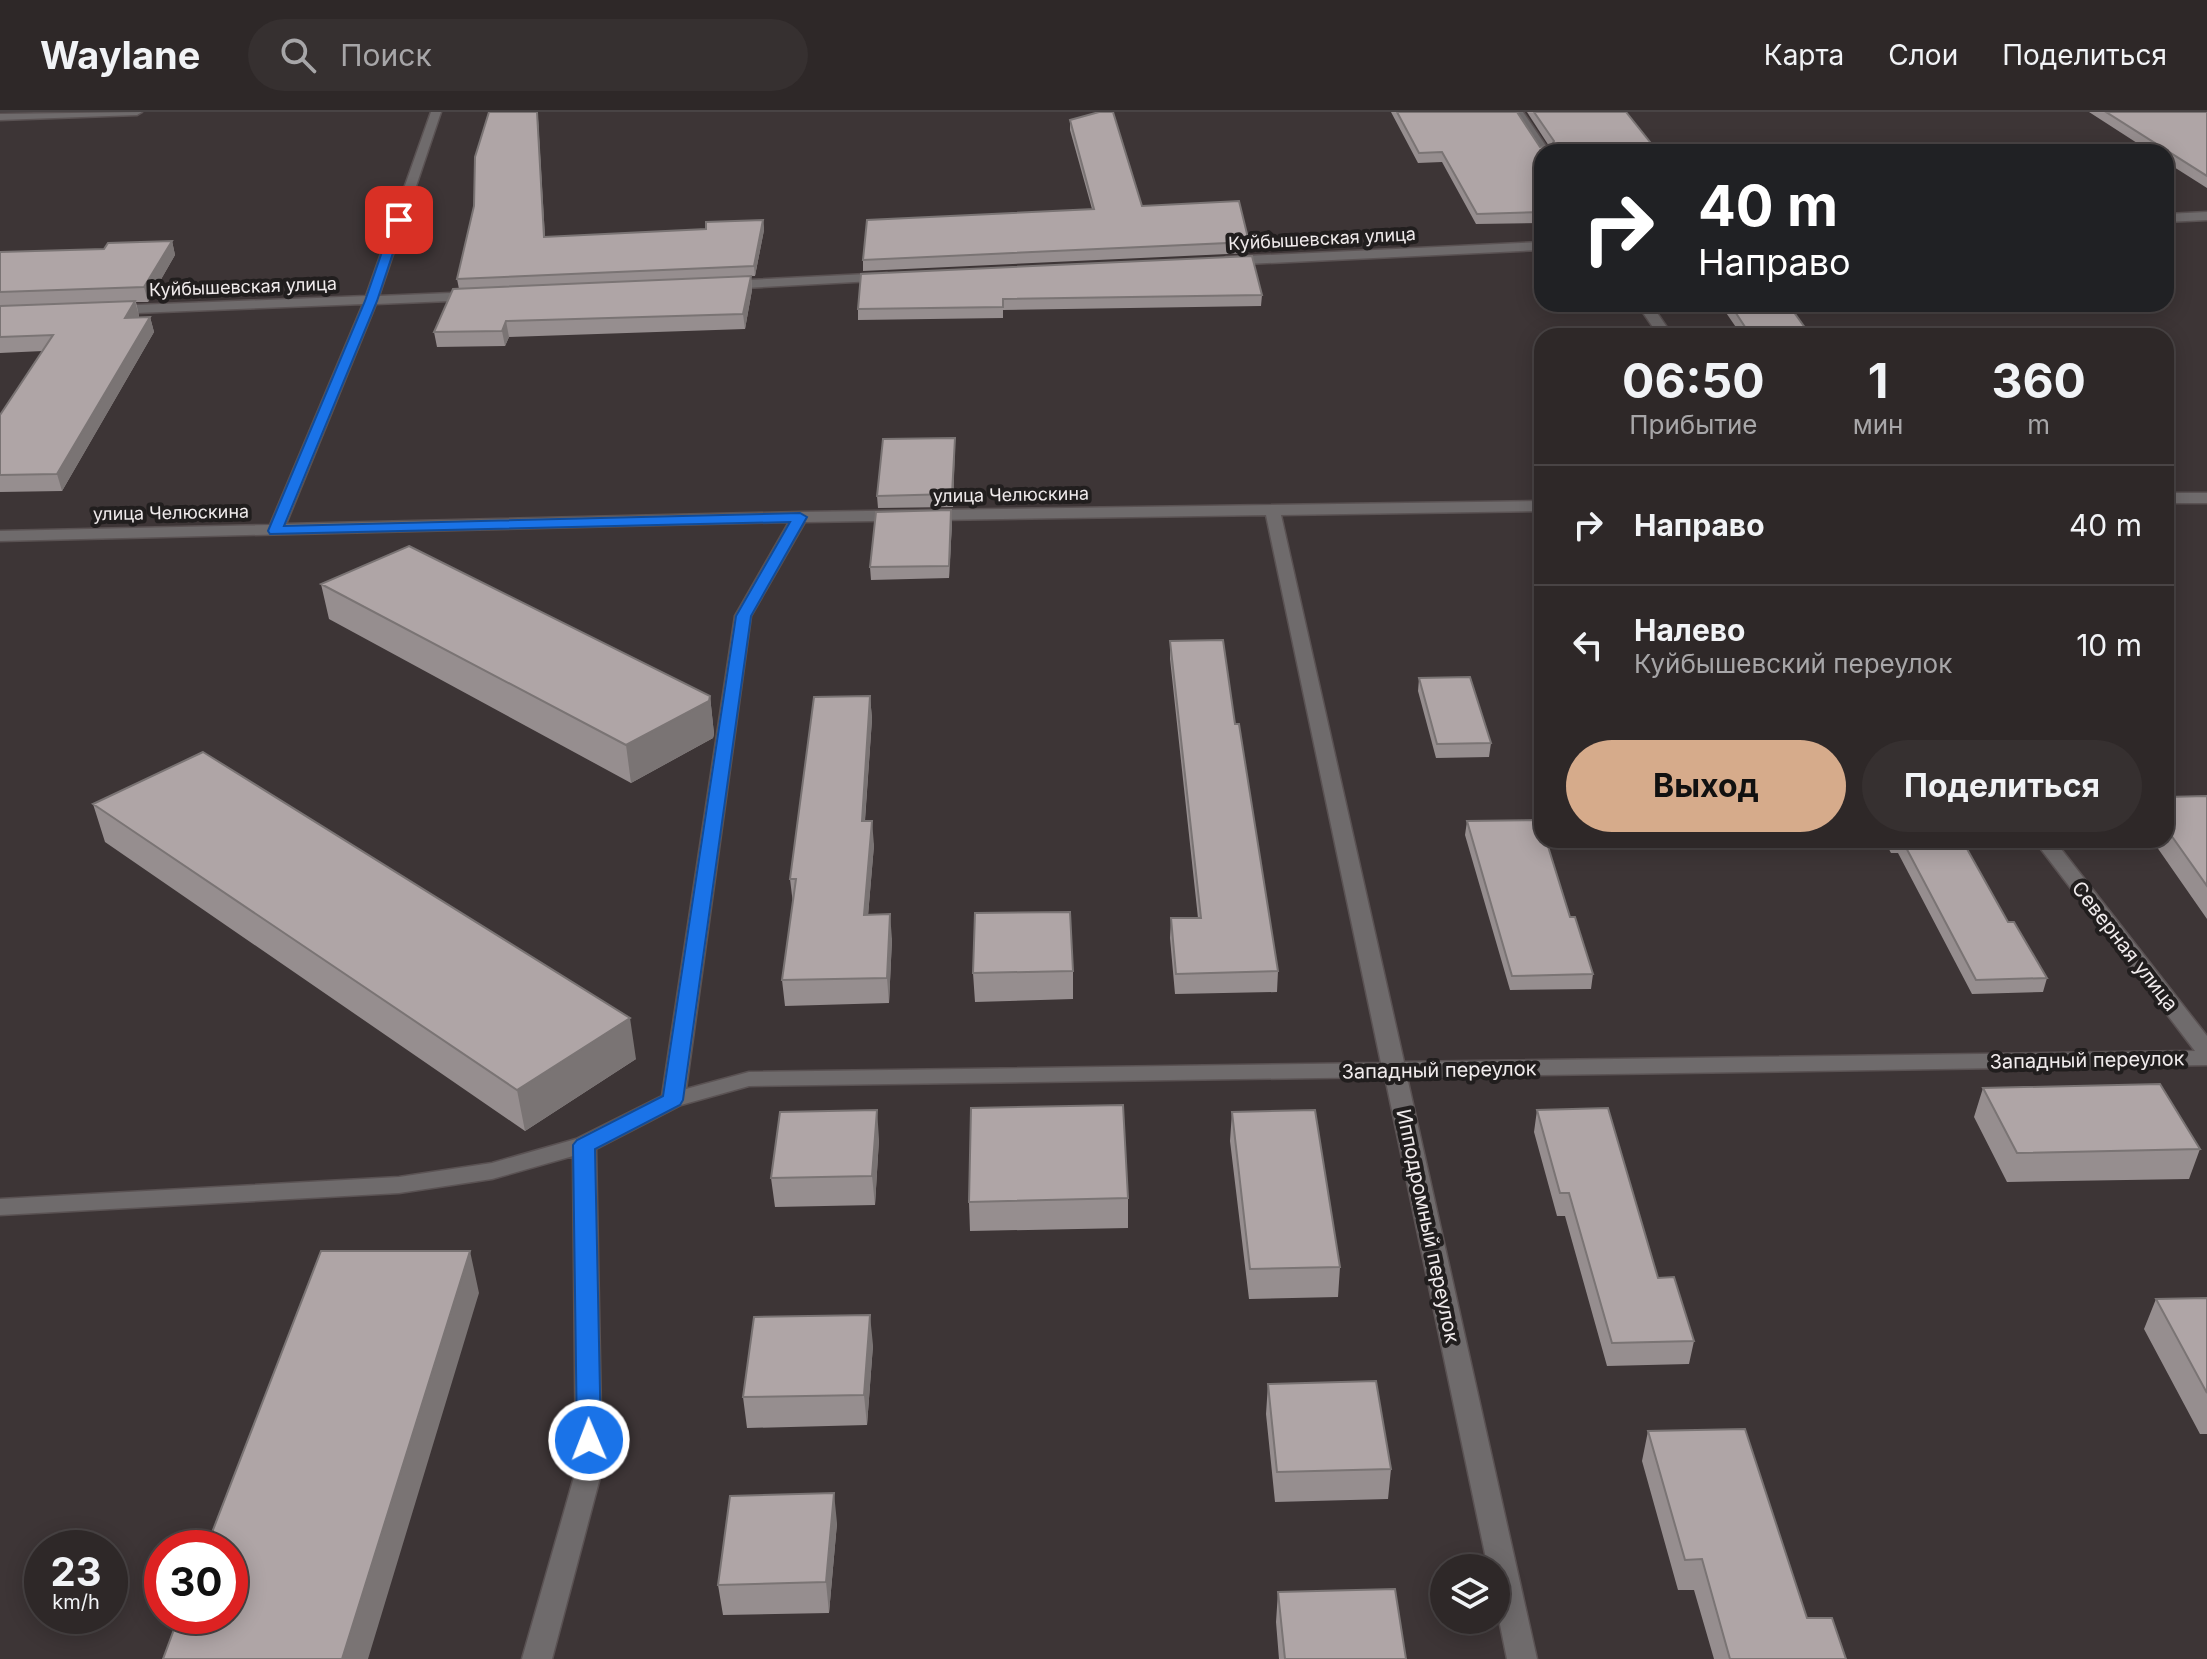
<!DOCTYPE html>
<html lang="ru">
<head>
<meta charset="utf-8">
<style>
	:root { --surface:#2e2828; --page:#363030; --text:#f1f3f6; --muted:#a7a6a8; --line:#494445; --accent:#d6ab8b }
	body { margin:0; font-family:Inter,sans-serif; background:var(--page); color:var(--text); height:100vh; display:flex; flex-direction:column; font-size:30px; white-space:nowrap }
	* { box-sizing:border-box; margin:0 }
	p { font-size:26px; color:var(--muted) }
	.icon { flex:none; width:44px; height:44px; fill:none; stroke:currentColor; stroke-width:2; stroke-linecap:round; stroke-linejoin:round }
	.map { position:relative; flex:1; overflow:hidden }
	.details { position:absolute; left:1534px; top:216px; width:640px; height:520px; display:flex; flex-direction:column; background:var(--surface); border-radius:24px; box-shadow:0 4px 20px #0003,0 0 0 2px var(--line) }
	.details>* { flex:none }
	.top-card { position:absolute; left:1534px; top:32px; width:640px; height:168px; border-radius:24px; box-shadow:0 4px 20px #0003,0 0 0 2px var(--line); background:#202124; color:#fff; overflow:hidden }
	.fabs { position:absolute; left:1430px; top:1442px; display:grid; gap:16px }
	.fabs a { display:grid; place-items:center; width:80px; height:80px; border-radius:50%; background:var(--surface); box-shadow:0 4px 20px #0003,0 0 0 2px var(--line); font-size:40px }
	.speed { position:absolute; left:24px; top:1418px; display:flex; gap:16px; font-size:40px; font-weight:700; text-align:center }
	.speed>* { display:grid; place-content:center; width:104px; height:104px; border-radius:50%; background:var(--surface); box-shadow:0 4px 20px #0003,0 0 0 2px var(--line); line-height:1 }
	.speed small { font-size:20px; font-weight:400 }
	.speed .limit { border:12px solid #d22; background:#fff; color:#111 }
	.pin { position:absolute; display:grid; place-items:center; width:68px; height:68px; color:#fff; margin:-34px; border-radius:16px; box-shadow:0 4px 12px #0006 }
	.me { position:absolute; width:88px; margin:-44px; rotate:359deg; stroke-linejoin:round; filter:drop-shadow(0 0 6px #0008) }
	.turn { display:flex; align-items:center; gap:28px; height:168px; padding:0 32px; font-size:36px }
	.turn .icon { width:104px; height:104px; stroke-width:2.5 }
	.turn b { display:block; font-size:56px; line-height:68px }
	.eta { display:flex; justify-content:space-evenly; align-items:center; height:136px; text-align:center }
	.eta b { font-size:48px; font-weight:700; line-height:56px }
	.action { display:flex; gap:16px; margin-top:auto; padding:16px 32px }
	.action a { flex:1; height:92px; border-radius:48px; background:var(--accent); color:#111; font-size:32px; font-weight:700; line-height:92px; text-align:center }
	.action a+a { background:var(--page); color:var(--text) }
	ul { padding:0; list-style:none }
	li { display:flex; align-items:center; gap:24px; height:120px; padding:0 32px; border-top:2px solid var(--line) }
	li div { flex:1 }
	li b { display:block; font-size:30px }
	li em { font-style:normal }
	header { display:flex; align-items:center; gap:48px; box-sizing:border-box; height:112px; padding:0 40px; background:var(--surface); border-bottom:2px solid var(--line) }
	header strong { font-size:38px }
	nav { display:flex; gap:44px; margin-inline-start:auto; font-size:28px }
	.search { width:560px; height:72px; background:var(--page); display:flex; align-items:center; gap:20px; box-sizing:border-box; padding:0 28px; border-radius:44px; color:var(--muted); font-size:30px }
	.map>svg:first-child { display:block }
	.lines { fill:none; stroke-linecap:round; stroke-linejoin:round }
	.minor-casing { stroke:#5a5253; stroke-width:3 }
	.minor { fill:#6f6b6c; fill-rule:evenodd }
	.wall { fill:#968e8f }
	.shaded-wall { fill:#7a7474 }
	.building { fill:#afa5a6; stroke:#7a7474; stroke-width:2 }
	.route { fill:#1a73e8; stroke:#114b97; stroke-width:2 }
	.labels { text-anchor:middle; stroke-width:8; stroke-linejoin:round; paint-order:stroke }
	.far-street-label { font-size:18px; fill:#f0ebec; stroke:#211e1e }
	.street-label { font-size:20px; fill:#f0ebec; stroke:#211e1e }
</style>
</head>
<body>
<header>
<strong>Waylane</strong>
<div class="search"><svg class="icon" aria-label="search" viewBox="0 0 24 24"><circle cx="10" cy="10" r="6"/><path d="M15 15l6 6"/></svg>Поиск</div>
<nav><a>Карта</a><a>Слои</a><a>Поделиться</a></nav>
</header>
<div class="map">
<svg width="2207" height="1547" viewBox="0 0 2207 1547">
	<rect width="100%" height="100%" fill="#3d3536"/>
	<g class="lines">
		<defs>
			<path id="minor" d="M142,0L137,3L0,8V2Z
				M431,0H441L379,184L475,180L482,184L475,188L376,192L286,412L800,400L1542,389V399L1281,403L1404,950L2195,939L2034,728H2054L2207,924V953L1407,965L1537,1547H1507L1496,1493V1456H1488L1385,965L749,974L681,993L596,1037L602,1358L552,1547H522L576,1358L573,1044L492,1067L399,1081L0,1103V1087L399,1065L492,1051L576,1027L662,984L735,504L789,410L0,429V419L270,413L363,192L111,202L104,198L111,194L366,184ZM1266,403L1381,951L749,960L686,977L751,504L805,410Z
				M1513,0H1523L1550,40L1540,42Z
				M2207,100V108L2166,110V102Z
				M1542,130V138L1226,153L1220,149L1226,145Z
				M887,161L893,165L892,168L727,177L721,173L727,169Z
				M1637,192H1651L1673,224H1659Z
				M2166,381H2207V391H2166Z"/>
		</defs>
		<!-- minor casing -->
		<use href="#minor" class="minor-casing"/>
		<!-- minor -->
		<use href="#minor" class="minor"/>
	</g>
	<!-- wall -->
	<path class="wall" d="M1391,0H1517L1540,35L1549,34L1527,0H1626L1542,40V111L1476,112L1442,50L1418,51Z
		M2089,0H2207V76L2166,50V40H2151Z
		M538,7L545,125L706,117L763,108L764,118L755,164H751L752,178L745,217L509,225L505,234L437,235L434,220L459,177L457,167Z
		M1070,8L1142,94L1249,130V141L863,159V148L1092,97L1070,18Z
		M172,129L175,143L148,190H136L139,204L138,206L150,205L154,220L62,379L0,380V303L43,239L0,241V140L104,137Z
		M861,162L1262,183L1261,194L1003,198V206L858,208V197Z
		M1720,192H1788L1811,224H1742Z
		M955,326L953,395L878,396L877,384Z
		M952,411L949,466L871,468L870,455Z
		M321,472L710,584L714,622L713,626L631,671L329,507Z
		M1170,529L1235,612L1278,859L1277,880L1175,882L1170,826L1171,806H1198L1170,547Z
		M1419,566L1491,631L1489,645L1436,646L1418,579Z
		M870,584L872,607L865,709L874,733L868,803L892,827L889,891L785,894L782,868L793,792L790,767Z
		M2207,684V807L2152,728H2166V685Z
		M93,692L636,947L525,1019L105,730Z
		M1467,709L1570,805L1593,862L1591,877L1510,878L1465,723Z
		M1884,728H1962L2008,810L2047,866L2043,880L1972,882L1898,741H1891Z
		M1073,859V887L975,890L973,861Z
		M1983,976L2200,1037L2189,1067L2007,1070L1974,1005Z
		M1537,998L1694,1229L1689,1252L1607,1254L1565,1104H1557L1534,1020Z
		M1232,1000L1340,1155L1338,1185L1249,1187L1230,1029Z
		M879,1027L875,1093L775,1095L771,1066Z
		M1128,1086V1116L970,1119L969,1090Z
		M2207,1186V1322H2200L2144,1217L2156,1187Z
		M873,1233L867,1313L747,1316L743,1285Z
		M1268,1272L1391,1357L1388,1387L1275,1390L1266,1302Z
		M1648,1319L1807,1506L1846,1547H1714L1694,1478H1678L1642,1349Z
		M837,1411L829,1501L723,1503L718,1473Z
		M1278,1480L1406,1547H1279L1276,1510Z"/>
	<!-- shaded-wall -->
	<path class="shaded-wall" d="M537,0L538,7L545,136L544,125Z
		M763,108L764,118L755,164L754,154Z
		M172,129L175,143L148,190L144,175Z
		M751,164L752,178L745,217L743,202Z
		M135,189L139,204L129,221L125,206Z
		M150,205L154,220L62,379L57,362Z
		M506,209L509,225L505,234L502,219Z
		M955,326V337L953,395L952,382Z
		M951,398L952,411L949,466V454Z
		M710,584L714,622L713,626L631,671L626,633Z
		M870,584L872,607L863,734L862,709Z
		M872,709L874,733L866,828L864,803Z
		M890,802L892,827L889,891L887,866Z
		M630,906L636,947L525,1019L517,978Z
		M877,998L879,1027L875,1093L872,1064Z
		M470,1139L479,1181L368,1547H342Z
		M870,1203L873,1233L867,1313L864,1283Z
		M834,1381L837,1411L829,1501L826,1470Z"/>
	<!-- building -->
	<path class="building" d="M489,0H537L544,125L706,117V110L763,108L754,154L457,167L474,94L475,45Z
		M1099,0H1113L1142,94L1239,89L1249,130L863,148L867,108L1094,97L1070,8Z
		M1397,0H1517L1540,35L1552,33L1554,29L1534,0H1626L1658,40H1542V100L1477,102L1442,40L1419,41Z
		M2106,0H2207V64Z
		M172,129L144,175L0,180V140L104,137L108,131Z
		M1252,144L1262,183L1003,187V195L858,197L861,162Z
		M751,164L743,202L506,209L502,219L434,220L453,177Z
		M135,189L125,206L150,205L57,362L0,363V303L53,223L0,225V194Z
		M1730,192H1788L1811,224H1751Z
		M955,326L952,382L877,384L883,327Z
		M951,398L949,454L870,455L876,400Z
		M409,434L710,584L709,589L626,633L321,472Z
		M1223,528L1235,612H1239L1278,859L1176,862L1171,806H1201L1170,529Z
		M1470,565L1491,631L1437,632L1419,566Z
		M870,584L862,709H872L864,803L890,802L887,866L782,868L796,767H790L814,585Z
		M203,640L630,906L517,978L93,692Z
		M2207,684V774L2166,716V685Z
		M1540,708L1542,715V728H1546L1570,805H1575L1593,862L1512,864L1467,709Z
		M1902,728H1962L2008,810H2014L2047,866L1976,868Z
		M1070,800L1073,859L973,861L975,801Z
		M2160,972L2200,1037L2017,1041L1983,976Z
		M1123,993L1128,1086L969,1090L971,996Z
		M1608,996L1658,1166L1674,1165L1694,1229L1612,1231L1569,1081H1560L1537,998Z
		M877,998L872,1064L771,1066L780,1000Z
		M1315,998L1340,1155L1250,1157L1232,1000Z
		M321,1139H470L342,1547H163L179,1504H230V1436H206Z
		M2207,1186V1281L2156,1187Z
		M870,1203L864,1283L743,1285L754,1205Z
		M1376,1269L1391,1357L1277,1360L1268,1272Z
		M1745,1317L1807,1506H1832L1846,1547H1730L1702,1447L1685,1448L1648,1319Z
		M834,1381L826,1470L718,1473L730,1384Z
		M1395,1477L1406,1547H1285L1278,1480Z"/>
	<!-- route -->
	<path class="route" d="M399,105L404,108L377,189L284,414L800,401L807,405L751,504L683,988L680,993L595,1037L601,1328L598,1335L589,1338L580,1335L577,1328L573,1033L577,1028L663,984L736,504L790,410L270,422L268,419L365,189L393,108Z"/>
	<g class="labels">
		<!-- far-street labels -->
		<g class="far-street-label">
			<text transform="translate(1322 127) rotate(-3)" y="6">Куйбышевская улица</text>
			<text transform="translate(243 175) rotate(-2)" y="6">Куйбышевская улица</text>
			<text transform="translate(1011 383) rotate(-1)" y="6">улица Челюскина</text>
			<text transform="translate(171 401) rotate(-1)" y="6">улица Челюскина</text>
		</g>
		<!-- street labels -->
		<g class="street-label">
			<text transform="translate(2125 834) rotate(52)" y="7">Северная улица</text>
			<text transform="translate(2087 948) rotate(-1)" y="7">Западный переулок</text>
			<text transform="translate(1439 958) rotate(-1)" y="7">Западный переулок</text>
			<text transform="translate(1428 1114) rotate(78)" y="7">Ипподромный переулок</text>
		</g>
	</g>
</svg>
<div class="fabs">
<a><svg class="icon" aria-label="layers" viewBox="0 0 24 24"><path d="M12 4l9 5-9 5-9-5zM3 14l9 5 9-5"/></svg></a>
</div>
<div class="speed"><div>23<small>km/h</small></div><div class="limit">30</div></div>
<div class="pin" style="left:399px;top:108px;background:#d93025"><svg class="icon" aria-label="arrive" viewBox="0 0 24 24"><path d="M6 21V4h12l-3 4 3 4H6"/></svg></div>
<svg class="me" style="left:589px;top:1328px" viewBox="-20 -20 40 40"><circle r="17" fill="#1a73e8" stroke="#fff" stroke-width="3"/><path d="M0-11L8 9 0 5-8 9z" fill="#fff"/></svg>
<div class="top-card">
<div class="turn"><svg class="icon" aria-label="right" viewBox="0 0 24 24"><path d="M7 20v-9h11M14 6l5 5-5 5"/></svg><div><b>40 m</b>Направо</div></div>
</div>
<section class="details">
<div class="eta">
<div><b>06:50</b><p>Прибытие</p></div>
<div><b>1</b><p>мин</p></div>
<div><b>360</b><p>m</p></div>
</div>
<ul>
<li><svg class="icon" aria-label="right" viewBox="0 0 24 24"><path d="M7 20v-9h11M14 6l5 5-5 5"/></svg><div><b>Направо</b></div><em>40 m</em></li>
<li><svg class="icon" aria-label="left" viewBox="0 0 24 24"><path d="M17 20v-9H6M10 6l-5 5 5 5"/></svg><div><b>Налево</b><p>Куйбышевский переулок</p></div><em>10 m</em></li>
</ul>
<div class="action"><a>Выход</a><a>Поделиться</a></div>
</section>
</div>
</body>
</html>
